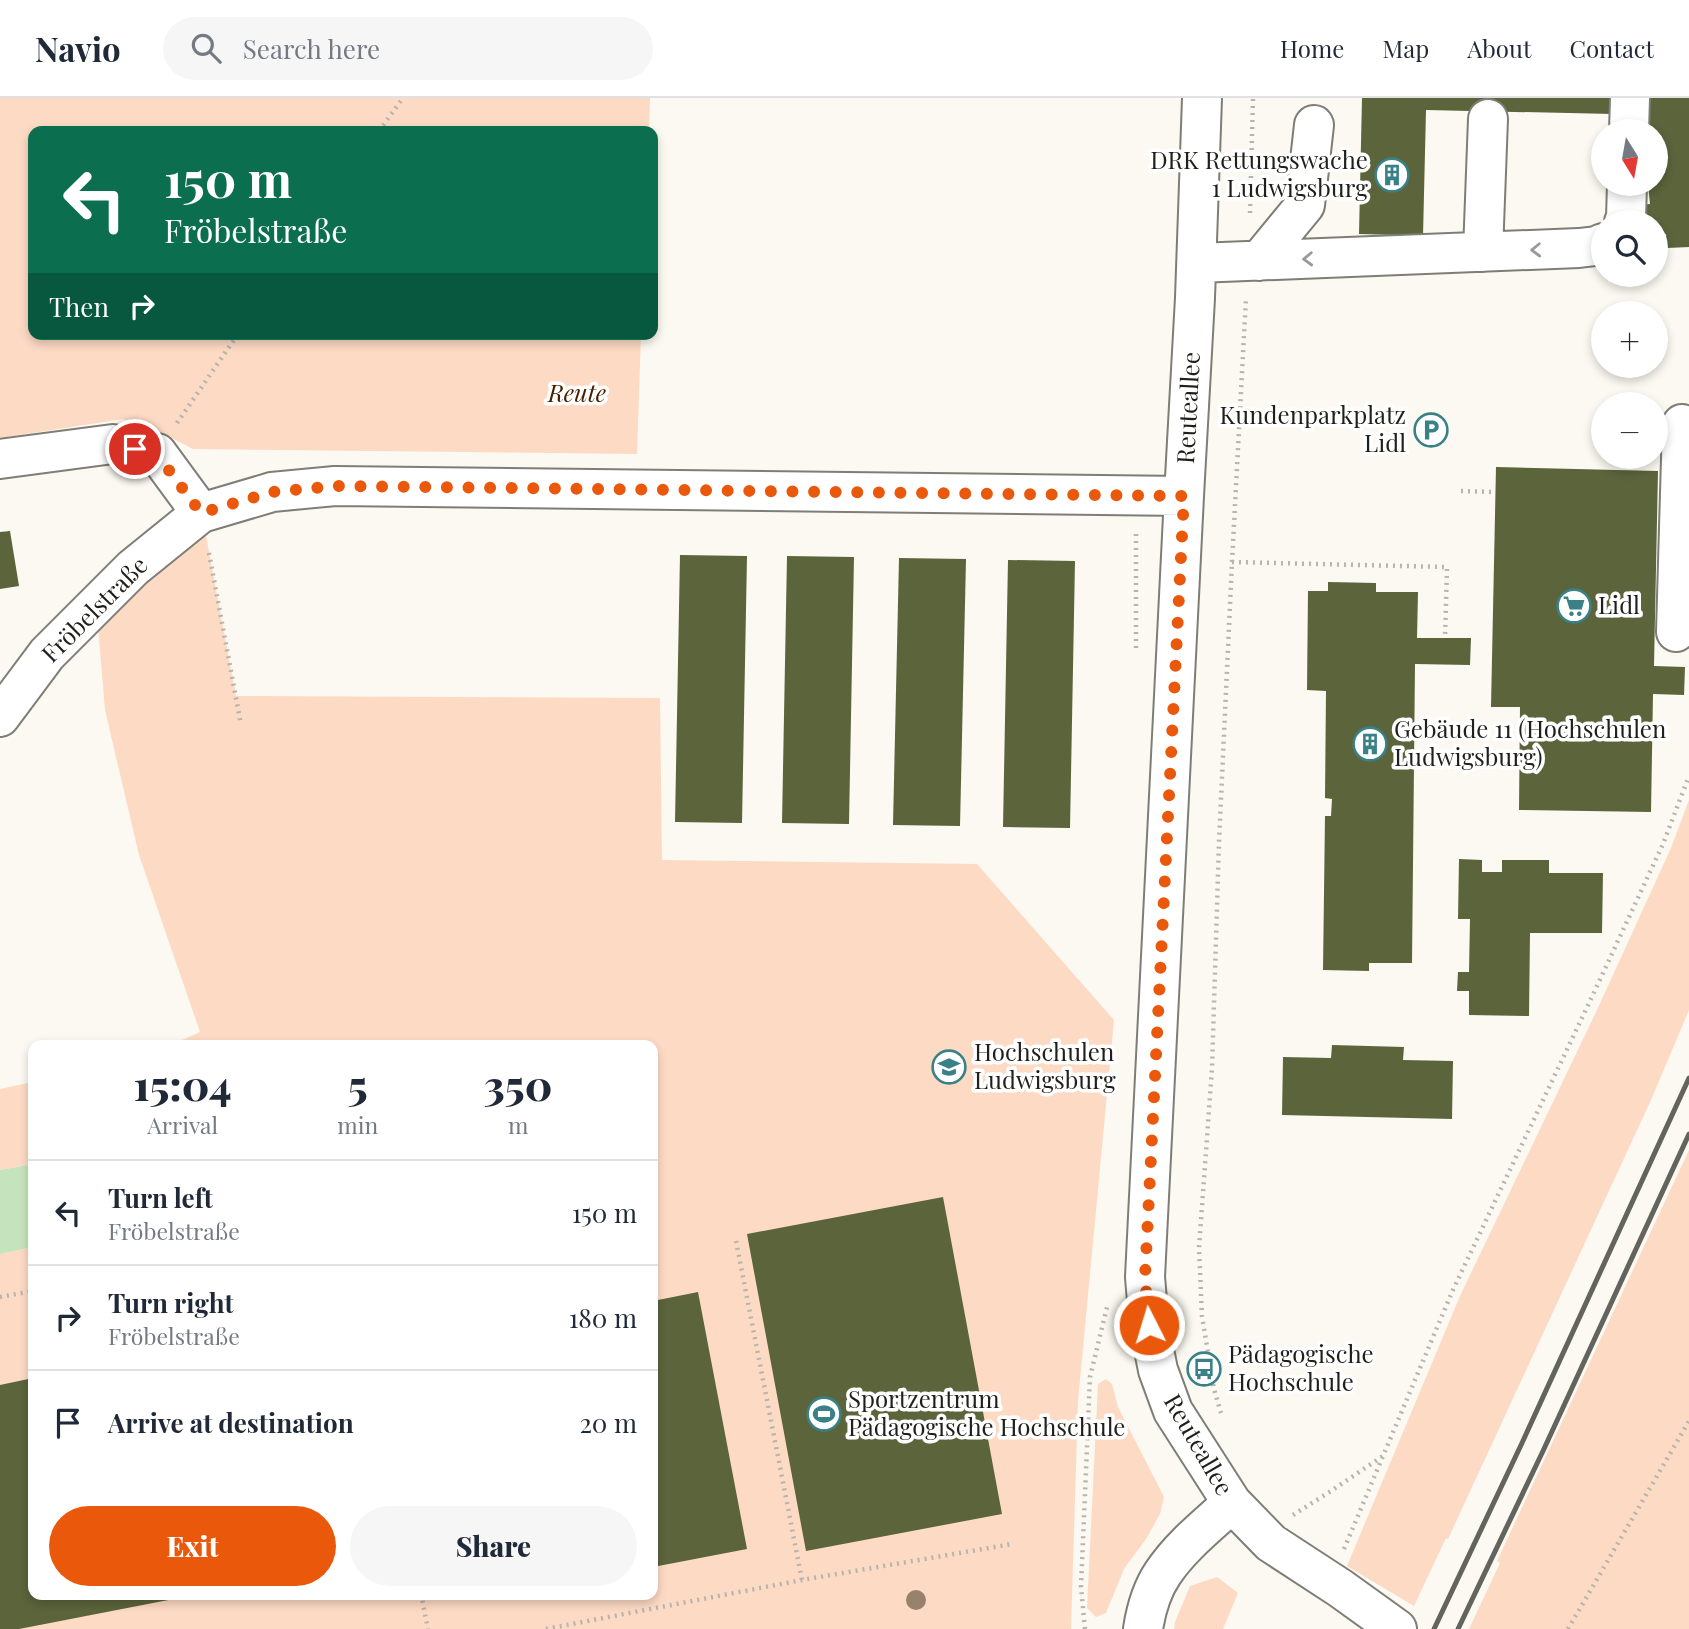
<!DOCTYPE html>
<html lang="en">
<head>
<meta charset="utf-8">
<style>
	:root { --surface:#fff; --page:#f6f6f7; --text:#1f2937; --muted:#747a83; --line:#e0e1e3; --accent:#ea580c }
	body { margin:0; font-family:"Playfair Display",serif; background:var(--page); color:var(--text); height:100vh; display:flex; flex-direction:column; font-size:26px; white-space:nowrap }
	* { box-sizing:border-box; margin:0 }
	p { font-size:23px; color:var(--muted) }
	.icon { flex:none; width:38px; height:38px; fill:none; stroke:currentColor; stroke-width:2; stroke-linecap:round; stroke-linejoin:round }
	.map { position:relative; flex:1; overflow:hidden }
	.details { position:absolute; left:28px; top:942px; width:630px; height:560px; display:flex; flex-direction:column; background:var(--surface); border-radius:14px; box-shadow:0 4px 10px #0003 }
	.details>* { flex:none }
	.top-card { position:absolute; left:28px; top:28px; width:630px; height:214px; border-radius:14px; box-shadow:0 4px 10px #0003; background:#0b6e4f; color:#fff; overflow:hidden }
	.needle { width:46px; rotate:169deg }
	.controls { position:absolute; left:1591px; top:21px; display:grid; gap:14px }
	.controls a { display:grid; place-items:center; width:77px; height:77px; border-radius:50%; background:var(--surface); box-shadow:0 4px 10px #0003; font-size:35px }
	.pin { position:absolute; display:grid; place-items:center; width:60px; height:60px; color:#fff; margin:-30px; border:4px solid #fff; border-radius:50%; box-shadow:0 2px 7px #0007 }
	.me { position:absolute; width:77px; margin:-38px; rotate:355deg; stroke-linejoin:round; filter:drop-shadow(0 0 5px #0008) }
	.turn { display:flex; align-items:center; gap:24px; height:147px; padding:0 21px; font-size:32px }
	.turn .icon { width:91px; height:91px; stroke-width:2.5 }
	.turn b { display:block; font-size:49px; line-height:60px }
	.then { display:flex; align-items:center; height:66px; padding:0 21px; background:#0003; gap:14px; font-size:26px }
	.eta { display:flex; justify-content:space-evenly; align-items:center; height:119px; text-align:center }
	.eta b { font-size:42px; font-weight:800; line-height:49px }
	.primary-button { display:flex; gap:14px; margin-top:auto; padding:14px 21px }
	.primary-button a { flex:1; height:80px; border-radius:42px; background:var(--accent); color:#fff; font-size:28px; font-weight:800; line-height:80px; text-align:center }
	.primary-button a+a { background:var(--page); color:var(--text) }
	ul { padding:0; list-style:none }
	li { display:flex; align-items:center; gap:21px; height:105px; padding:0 21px; border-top:2px solid var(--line) }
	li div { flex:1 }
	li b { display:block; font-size:26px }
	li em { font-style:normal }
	header { display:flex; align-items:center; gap:42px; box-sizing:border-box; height:98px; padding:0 35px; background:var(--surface); border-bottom:2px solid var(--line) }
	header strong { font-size:33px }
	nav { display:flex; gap:38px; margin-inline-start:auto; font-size:24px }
	.search { width:490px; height:63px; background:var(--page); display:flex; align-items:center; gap:18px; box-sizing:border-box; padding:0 24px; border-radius:38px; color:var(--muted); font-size:26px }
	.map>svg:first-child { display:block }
	.green { fill:#fddac4 }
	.water { fill:#c5e4be }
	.building { fill:#5b643b }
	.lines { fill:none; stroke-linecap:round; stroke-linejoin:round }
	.minor-casing { stroke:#7e7d76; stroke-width:42 }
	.path { stroke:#b6b4ae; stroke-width:4.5; stroke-dasharray:2 5; stroke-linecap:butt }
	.minor { stroke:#fff; stroke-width:38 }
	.rail { stroke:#64645f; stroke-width:5 }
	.tree { fill:#99826d }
	.oneway { stroke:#9a9a99 }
	.route { stroke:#ea580c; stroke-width:12; stroke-dasharray:0 21.6 }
	.labels { text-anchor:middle; stroke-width:7; stroke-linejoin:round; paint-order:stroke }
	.poi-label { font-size:24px; fill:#1f1f1c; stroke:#fff; text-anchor:start }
	.park-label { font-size:24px; font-style:italic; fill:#482101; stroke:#fff }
	.street-label { font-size:24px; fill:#1f1f1c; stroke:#fff }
</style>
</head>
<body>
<header>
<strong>Navio</strong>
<div class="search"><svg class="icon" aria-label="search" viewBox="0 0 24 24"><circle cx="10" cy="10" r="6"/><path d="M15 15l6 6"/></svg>Search here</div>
<nav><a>Home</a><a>Map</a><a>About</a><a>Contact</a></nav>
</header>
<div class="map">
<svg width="1689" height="1531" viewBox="0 0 1689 1531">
	<rect width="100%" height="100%" fill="#fbf9f1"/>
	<!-- green -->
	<path class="green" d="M0,0H650L649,33H33V236H641L637,356L193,351L162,335L123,321L0,340Z
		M206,438L236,598L660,600L662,762L977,766L1114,922L1078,1303L1071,1531H0V1156L33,1149V1496H653V947H171L200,934L139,757L105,612L98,528L175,453Z
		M1689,702V912L1651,1002L1448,1441L1446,1440L1414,1508L1347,1468L1460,1198L1597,912L1671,750Z
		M33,984V1066L0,1072V991Z
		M1689,1052V1531H1469L1500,1465L1497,1463Z
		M1106,1281L1112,1286L1118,1309L1164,1399L1160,1416L1146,1441L1124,1471L1106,1515L1096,1519L1087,1510L1098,1286Z
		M1217,1479L1238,1495L1223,1531H1174L1175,1524L1190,1488Z"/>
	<!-- water -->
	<path class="water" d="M33,1066V1149L0,1156V1072Z"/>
	<!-- building -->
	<path class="building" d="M1362,0H1613V16L1426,12L1423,138L1407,137V146L1396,145V137L1359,136Z
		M1642,0H1689V149L1667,150L1666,136H1656V124H1640L1639,107L1650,106L1648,86H1656V33H1645Z
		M1496,369L1658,373L1654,568L1685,569L1684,597L1653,596L1651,714L1519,712L1520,609H1491Z
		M10,433L19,488L0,491V434Z
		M680,457L747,458L742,725L675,724Z
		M787,458L854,459L849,726L782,725Z
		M899,460L966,461L960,728L893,727Z
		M1008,462L1075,463L1070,730L1003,729Z
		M1328,484L1376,485V494H1418L1417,540H1471L1470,567L1415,566L1412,865H1369V873L1323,872L1325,718H1331L1332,701L1325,700L1326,593L1307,592L1308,493H1328Z
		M1459,761L1482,762V774H1502V762H1549V775H1603L1602,835H1530L1529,918L1469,917V893H1457L1458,874H1469L1470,821H1458Z
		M1332,947L1404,949L1403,962L1453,963L1452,1021L1282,1017L1283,959L1331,960Z
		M943,1099L1002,1416L806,1453L747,1136Z
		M698,1194L747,1451L653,1469V1203Z
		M33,1280V1496H189V1498L19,1531H0V1287Z"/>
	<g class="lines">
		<defs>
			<path id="minor" d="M1202,0L1195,200L1184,398L1145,1179L1149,1227L1158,1272L1173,1313L1232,1405L1271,1445L1340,1490L1397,1531
				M1629,33L1630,0
				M1624,124L1626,120L1627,86
				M1483,154L1488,21
				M1259,163L1305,107L1314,27
				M1197,165L1579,150L1596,148L1603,145
				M0,361L113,346L157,355L201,415
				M1676,534L1682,326
				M0,619L47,556L133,470L201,415L272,394L335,388L1184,398
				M1143,1531C1146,1512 1152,1491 1163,1475C1181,1448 1208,1427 1232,1405"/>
		</defs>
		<!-- minor casing -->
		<use href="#minor" class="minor-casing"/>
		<!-- path -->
		<path class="path" d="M379,33L403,0
			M1250,115L1253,0
			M177,325L238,236
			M1461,393L1495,394
			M209,455L241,627
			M1232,464L1447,469L1445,540
			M1136,550V433
			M736,1143L802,1482
			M0,1199L33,1193
			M1221,1315L1214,1291L1202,1218L1199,1150L1212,971L1219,744L1232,464L1246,200
			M1293,1417L1331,1393L1383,1358L1452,1194L1590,903L1663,746L1689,678
			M1344,1451L1383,1358
			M421,1496L428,1531
			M546,1531L802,1482L1012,1446
			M1085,1531L1081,1489L1090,1279L1108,1205
			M1568,1531L1689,1323"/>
		<!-- minor -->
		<use href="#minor" class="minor"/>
		<!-- rail -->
		<path class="rail" d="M1434,1531L1522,1345L1689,980
			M1458,1531L1543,1353L1689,1036"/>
	</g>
	<!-- trees -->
	<circle class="tree" cx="916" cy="1502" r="10"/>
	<!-- one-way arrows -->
	<defs><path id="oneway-chevron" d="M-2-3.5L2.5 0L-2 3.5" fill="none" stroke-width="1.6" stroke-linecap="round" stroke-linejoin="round" transform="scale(1.75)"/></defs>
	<g class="oneway">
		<use href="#oneway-chevron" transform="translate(1536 152) rotate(178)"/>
		<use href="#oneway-chevron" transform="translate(1308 161) rotate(178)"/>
	</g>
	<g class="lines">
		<!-- route -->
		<path class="route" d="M135,351L156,355L201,415L272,394L335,388L1184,398L1145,1179L1149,1227"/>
	</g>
	<!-- icons -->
	<defs>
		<symbol id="building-ring" viewBox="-11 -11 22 22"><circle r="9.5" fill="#fff" stroke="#398187" stroke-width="1.5"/><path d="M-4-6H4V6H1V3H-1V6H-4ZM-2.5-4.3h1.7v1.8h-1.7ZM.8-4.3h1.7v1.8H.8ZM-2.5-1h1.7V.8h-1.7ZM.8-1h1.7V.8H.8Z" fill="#398187"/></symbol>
		<symbol id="parking-ring" viewBox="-11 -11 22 22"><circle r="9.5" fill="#fff" stroke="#398187" stroke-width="1.5"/><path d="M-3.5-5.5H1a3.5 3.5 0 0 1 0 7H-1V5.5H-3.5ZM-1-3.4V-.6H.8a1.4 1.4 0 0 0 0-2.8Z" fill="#398187"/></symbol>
		<symbol id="supermarket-ring" viewBox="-11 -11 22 22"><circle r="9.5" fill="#fff" stroke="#398187" stroke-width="1.5"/><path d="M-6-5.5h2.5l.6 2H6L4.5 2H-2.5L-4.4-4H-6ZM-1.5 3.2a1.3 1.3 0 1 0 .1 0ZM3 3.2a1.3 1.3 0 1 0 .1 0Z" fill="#398187"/></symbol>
		<symbol id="university-ring" viewBox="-11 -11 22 22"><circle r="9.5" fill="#fff" stroke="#398187" stroke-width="1.5"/><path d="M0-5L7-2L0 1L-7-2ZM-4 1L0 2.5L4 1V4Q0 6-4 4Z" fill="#398187"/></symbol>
		<symbol id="bus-ring" viewBox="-11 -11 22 22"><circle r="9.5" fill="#fff" stroke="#398187" stroke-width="1.5"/><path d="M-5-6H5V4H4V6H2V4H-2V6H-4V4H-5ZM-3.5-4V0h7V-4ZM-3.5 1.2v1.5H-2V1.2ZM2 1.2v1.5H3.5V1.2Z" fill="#398187"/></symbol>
		<symbol id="stadium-ring" viewBox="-11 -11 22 22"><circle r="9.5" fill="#fff" stroke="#398187" stroke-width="1.5"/><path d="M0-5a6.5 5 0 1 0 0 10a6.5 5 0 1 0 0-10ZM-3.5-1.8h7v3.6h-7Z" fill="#398187"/></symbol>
	</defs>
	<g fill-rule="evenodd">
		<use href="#building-ring" x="1373" y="58" width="38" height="38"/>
		<use href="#parking-ring" x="1412" y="313" width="38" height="38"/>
		<use href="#supermarket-ring" x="1555" y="489" width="38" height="38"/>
		<use href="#building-ring" x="1351" y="627" width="38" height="38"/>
		<use href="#university-ring" x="930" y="950" width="38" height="38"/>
		<use href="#bus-ring" x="1185" y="1252" width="38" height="38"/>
		<use href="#stadium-ring" x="805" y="1297" width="38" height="38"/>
	</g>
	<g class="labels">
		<!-- poi labels -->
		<g class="poi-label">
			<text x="1368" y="71" text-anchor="end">DRK Rettungswache<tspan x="1368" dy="28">1 Ludwigsburg</tspan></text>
			<text x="1406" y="326" text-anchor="end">Kundenparkplatz<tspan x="1406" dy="28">Lidl</tspan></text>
			<text x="1598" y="516">Lidl</text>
			<text x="1394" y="640">Gebäude 11 (Hochschulen<tspan x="1394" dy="28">Ludwigsburg)</tspan></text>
			<text x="974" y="963">Hochschulen<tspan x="974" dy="28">Ludwigsburg</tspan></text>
			<text x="1228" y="1265">Pädagogische<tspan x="1228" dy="28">Hochschule</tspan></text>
			<text x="848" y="1310">Sportzentrum<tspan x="848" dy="28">Pädagogische Hochschule</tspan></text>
		</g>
		<!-- park labels -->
		<g class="park-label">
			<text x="577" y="304">Reute</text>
		</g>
		<!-- street labels -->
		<g class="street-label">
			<text transform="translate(1189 310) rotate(-87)" y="8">Reuteallee</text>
			<text transform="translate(95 512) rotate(-45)" y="8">Fröbelstraße</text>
			<text transform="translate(1198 1347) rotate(60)" y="8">Reuteallee</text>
		</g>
	</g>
</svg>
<div class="controls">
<a><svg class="needle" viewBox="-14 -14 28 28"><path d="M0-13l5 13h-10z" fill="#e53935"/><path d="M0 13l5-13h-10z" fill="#747a83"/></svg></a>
<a><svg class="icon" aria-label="search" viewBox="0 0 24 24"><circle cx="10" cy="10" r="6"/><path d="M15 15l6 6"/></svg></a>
<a>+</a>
<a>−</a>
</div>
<div class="pin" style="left:135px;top:351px;background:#d93025"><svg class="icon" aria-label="arrive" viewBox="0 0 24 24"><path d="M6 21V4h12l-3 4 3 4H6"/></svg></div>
<svg class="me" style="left:1149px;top:1227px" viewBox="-20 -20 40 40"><circle r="17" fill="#ea580c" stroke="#fff" stroke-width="3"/><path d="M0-11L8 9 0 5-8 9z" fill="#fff"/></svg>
<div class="top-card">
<div class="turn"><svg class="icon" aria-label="left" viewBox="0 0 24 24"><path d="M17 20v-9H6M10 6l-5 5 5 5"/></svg><div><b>150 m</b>Fröbelstraße</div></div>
<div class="then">Then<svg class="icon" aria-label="right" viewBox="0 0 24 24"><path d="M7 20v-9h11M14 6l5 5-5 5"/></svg></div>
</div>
<section class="details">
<div class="eta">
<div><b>15:04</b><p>Arrival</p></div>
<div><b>5</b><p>min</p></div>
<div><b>350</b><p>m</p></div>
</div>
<ul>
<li><svg class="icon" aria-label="left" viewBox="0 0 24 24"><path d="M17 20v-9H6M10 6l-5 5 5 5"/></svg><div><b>Turn left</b><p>Fröbelstraße</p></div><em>150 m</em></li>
<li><svg class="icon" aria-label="right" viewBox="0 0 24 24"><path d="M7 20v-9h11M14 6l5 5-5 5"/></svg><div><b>Turn right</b><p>Fröbelstraße</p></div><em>180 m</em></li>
<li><svg class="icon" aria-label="arrive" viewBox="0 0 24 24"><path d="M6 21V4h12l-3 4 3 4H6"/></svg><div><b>Arrive at destination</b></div><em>20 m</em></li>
</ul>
<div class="primary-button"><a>Exit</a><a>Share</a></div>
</section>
</div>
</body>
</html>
